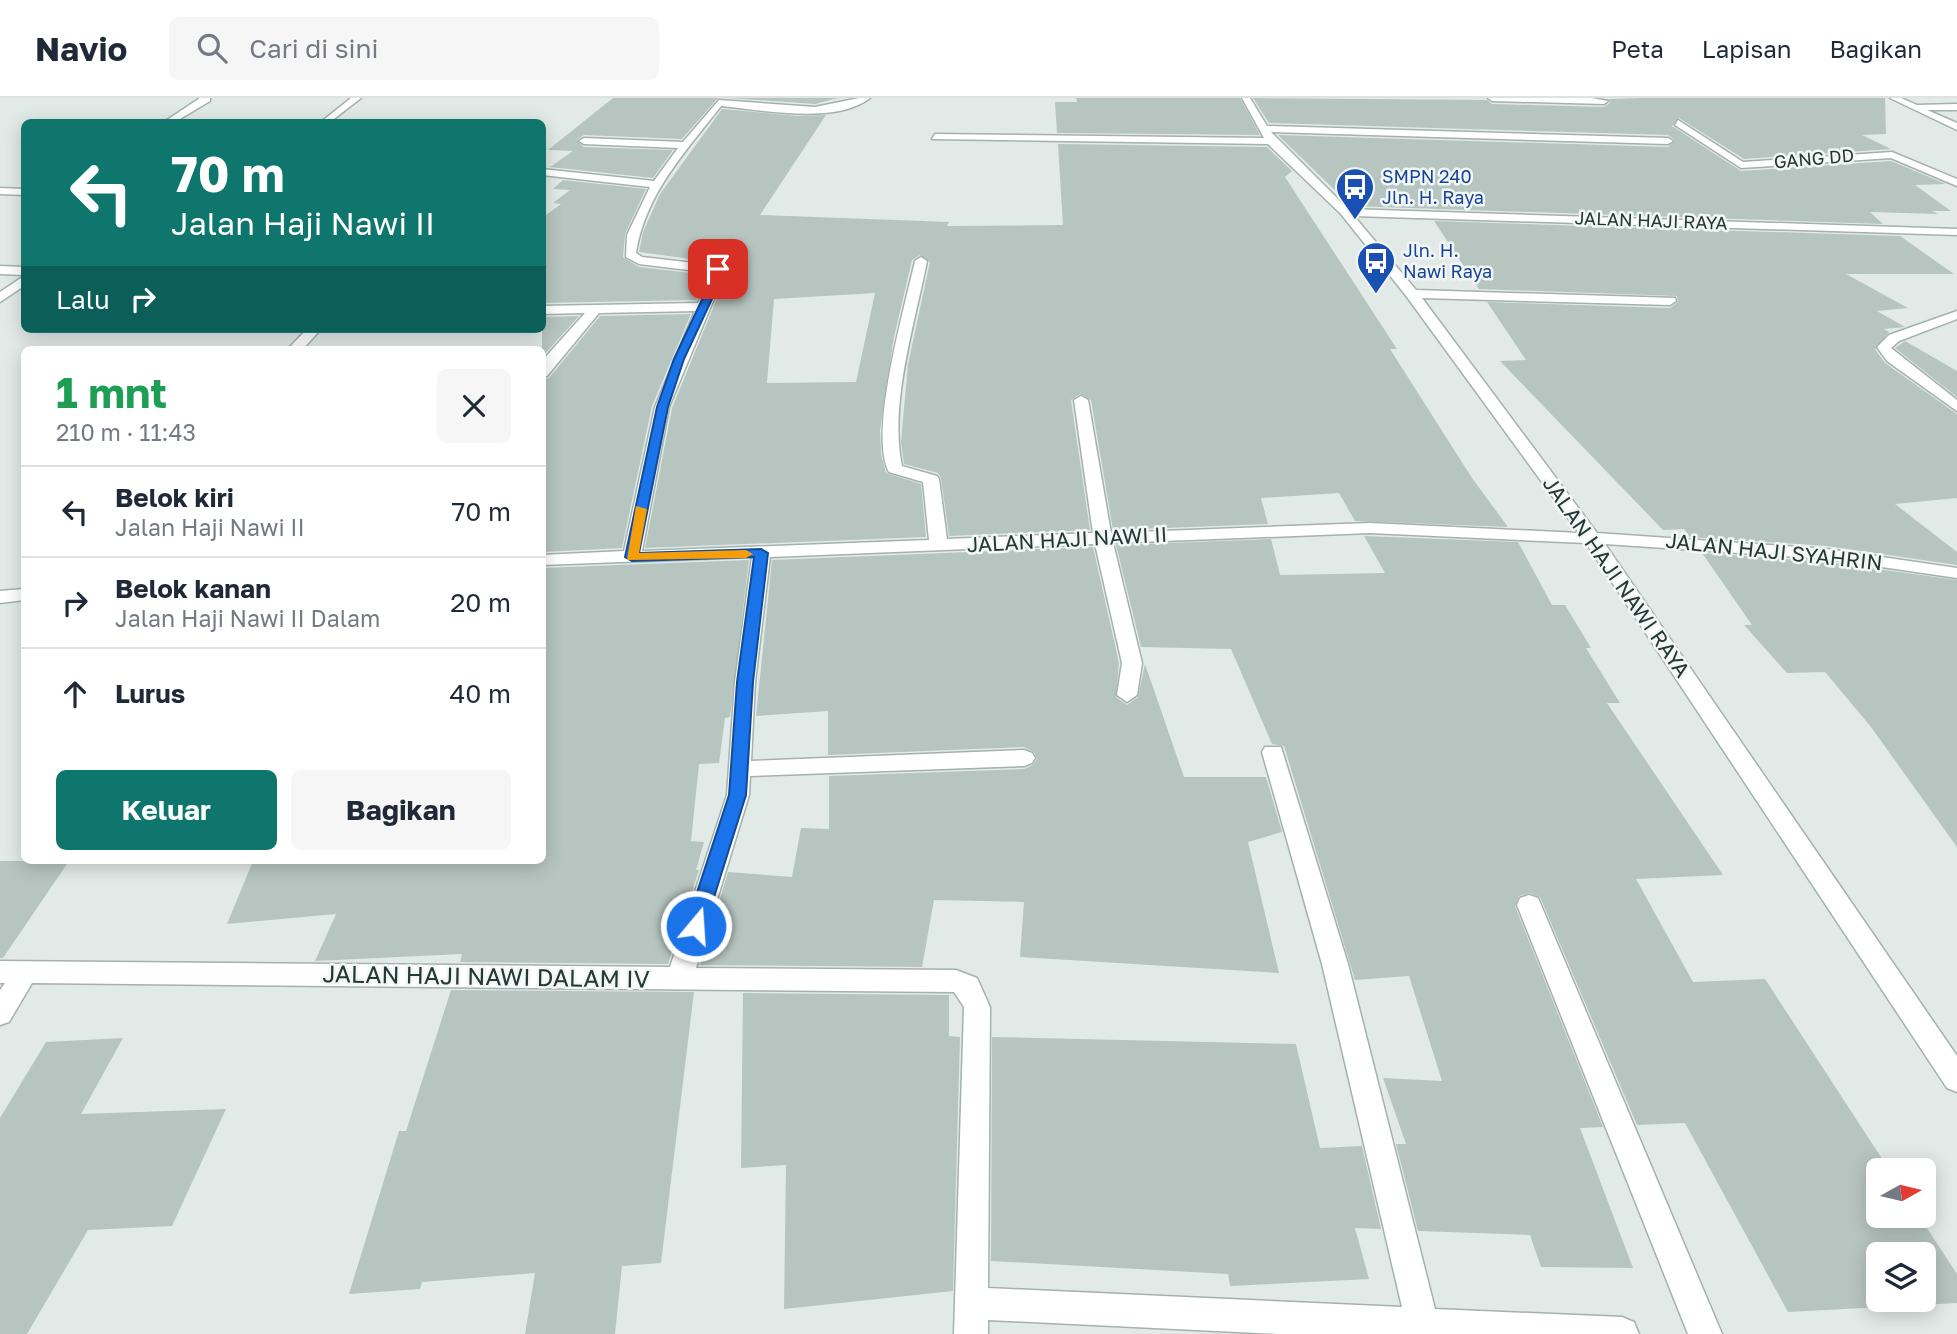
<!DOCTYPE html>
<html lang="id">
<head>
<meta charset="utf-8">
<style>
	:root { --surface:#fff; --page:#f6f6f7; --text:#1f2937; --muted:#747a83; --line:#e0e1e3; --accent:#0f766e }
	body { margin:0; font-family:"Golos Text",sans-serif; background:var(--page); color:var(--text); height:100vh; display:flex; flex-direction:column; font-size:26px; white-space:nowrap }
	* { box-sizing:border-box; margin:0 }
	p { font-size:23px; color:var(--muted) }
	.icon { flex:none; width:38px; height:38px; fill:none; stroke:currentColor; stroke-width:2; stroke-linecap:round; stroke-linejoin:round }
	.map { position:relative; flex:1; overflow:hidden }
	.drawer { position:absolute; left:21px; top:248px; width:525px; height:518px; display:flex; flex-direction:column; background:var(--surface); border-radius:10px; box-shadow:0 4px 18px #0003 }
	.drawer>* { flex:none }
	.hud { position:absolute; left:21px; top:21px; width:525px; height:214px; border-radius:10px; box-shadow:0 4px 18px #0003; background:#0f766e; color:#fff; overflow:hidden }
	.needle { width:46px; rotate:82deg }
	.fabs { position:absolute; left:1866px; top:1060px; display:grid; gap:14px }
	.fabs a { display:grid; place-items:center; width:70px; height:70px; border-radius:10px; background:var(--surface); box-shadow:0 4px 18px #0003; font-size:35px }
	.pin { position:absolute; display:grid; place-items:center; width:60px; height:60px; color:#fff; margin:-30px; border-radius:14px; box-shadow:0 4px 10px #0006 }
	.me { position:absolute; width:77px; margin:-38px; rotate:18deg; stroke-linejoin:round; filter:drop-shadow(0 0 5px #0008) }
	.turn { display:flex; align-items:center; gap:24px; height:147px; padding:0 35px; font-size:32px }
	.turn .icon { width:91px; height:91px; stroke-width:2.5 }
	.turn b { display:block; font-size:49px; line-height:60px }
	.then { display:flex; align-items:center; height:66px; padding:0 35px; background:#0003; gap:14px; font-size:26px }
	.round { display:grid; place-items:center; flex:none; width:74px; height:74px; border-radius:10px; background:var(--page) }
	.head { display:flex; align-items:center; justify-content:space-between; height:119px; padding:0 35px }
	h1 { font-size:42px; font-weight:700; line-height:52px; color:#1e9e55 }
	.primary-button { display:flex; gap:14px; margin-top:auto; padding:14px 35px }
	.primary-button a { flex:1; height:80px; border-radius:10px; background:var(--accent); color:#fff; font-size:28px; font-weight:700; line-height:80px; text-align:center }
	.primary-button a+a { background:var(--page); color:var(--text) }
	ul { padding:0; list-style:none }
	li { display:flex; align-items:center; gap:21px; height:91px; padding:0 35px; border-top:2px solid var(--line) }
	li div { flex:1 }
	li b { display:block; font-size:26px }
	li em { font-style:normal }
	header { display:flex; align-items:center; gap:42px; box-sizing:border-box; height:98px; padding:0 35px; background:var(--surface); border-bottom:2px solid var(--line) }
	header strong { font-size:33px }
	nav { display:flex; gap:38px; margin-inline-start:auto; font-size:24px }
	.search { width:490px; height:63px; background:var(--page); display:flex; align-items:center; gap:18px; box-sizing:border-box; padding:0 24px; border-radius:10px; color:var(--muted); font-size:26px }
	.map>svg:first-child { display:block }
	.building { fill:#b7c5c0; fill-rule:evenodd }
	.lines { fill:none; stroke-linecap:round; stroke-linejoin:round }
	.minor-casing { stroke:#a5b1ae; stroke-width:3 }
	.minor { fill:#fff; fill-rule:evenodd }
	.route { fill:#1a73e8; stroke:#114b97; stroke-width:2 }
	.slow { fill:#f59e0b }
	.labels { text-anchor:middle; stroke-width:5; stroke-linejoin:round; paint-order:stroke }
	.far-street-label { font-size:18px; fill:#243935; stroke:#f2f7f5 }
	.far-transit-label { font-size:18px; fill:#164399; stroke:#f2f7f5; text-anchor:start }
	.street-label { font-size:21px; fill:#243935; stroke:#f2f7f5 }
	.near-street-label { font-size:24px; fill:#243935; stroke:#f2f7f5 }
</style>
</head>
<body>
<header>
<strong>Navio</strong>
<div class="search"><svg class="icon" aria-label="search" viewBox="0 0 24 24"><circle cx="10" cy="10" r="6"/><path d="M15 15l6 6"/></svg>Cari di sini</div>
<nav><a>Peta</a><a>Lapisan</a><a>Bagikan</a></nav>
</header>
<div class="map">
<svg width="1957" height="1236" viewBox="0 0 1957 1236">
	<rect width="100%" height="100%" fill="#e2eae7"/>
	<!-- building -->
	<path class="building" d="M613,0H718L682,41L584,37L577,42L584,49L673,52L653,80L550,69L573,53L548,52Z
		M728,0H838L815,6Z
		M1076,0H1240L1260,37L1057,35L1055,4H1077Z
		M1253,0L1487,2L1492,6L1604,9L1610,5L1609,1L1641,0H1885L1886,36L1862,37L1891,51L1744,61L1679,20L1672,28L1741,73L1891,63L1946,86L1915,87L1951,113H1932L1938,116L1870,114L1883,126L1351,108L1278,37L1668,49L1675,42L1668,37L1269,25Z
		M722,11L798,18L826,17L760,117L949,124L947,128L1063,127L1058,46L1267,49L1292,73L1285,79L1397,251H1390L1472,380L1508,429L1355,423L1339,395L1261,400L1268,426L1113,432L1091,302L1080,296L1071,302L1090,432L949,438L941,380L938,375L904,366L901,344L908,266L930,164L920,157L912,162L894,239L880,332L881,356L886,375L921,386L926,439L645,450L672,310L729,171L720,165L639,154L643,134L660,96ZM875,195L856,284L767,285L774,201Z
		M563,82L646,91L625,136L623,159L639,169L709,177L696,202L542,205V120L561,106L553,105L570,92L553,91Z
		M1434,123L1900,138L1954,176H1846L1908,210L1877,213L1905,229L1884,231L1889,234L1875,251L1885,265L1957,316V400L1895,406L1957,454V467L1827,448L1690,439L1684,431L1663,432L1500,263L1526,262L1487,204L1670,210L1678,204L1677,198L1479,191Z
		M691,216L652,308L622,450L542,454V282L549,280L600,218Z
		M579,218L542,259V219Z
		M1905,243L1957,273V299L1895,250Z
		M1364,438L1518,444L1552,507H1565L1591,550H1586L1620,605H1607L1723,777L1636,781L1693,884L1765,881L1890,1073H1878V1118H1919L1957,1176V1205L1788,1214L1685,1025L1637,1027L1540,799L1530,795L1519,798L1515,808L1603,1029L1580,1030L1633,1170L1541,1169L1530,1137L1418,1133L1396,1046H1406L1383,980L1442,983L1409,878L1355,882L1284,648L1272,646L1231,551L1141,549L1116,447L1271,441L1280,477L1385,475ZM1878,1157H1923V1202H1878Z
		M1093,449L1119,565L1116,599L1127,607L1138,599L1145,566L1184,679H1266L1282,734L1248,744L1279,875L1020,859L1024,804L934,802L922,869L700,867L728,774L792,779L801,730L829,731V678L1024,671L1033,667L1037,661L1034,654L1024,649L828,657V613L756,618L772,462Z
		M1702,455L1827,464L1957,482V749L1871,629L1825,574L1787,575L1744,527H1752Z
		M749,462L730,619L725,620L719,665L699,666L691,743L704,744L696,772H699L668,866L460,864L462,856L315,863L336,816L227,826L253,763H542V470Z
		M0,763H69L3,860H0Z
		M451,892L694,894L661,1165L622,1168L615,1236H525L535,1175L422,1184L420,1191L349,1196L399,1033H406Z
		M743,895L949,897V938L960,939L953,1193L784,1211L786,1067L741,1070Z
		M992,939L1296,946L1320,1050L1362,1048L1381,1131L1355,1130L1369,1181L1230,1188L1228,1176L991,1163Z
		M123,940L81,1016L226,1011L172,1128L88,1132L27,1236H0V1020L46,944Z"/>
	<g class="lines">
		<defs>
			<path id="minor" d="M200,0H210V3L175,24H164Z
				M351,0H361L330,24H321Z
				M859,0H870C835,27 763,12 721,8C686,53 645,96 636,155L642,159L720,168L726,172L669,309L642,453L929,442L923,384L889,374C868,337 905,208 915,163L921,159L927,163C915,225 889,306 902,368L937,378L939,381L947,441L1093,435L1074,302L1081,298L1088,302L1111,435L1370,425L1579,435L1407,199L1341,116L1268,46L932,41L935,36L1264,40L1242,0H1250L1267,28L1668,40L1673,43L1668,46L1271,34L1348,111L1957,131V137L1354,118L1416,192L1675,200L1676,203L1670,207L1422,200L1597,435L1827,451L1957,470V480L1827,461L1605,446L1957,958V994L1947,990L1586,445L1370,435L1113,445L1142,565L1137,597L1127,604L1117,597L1122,565L1095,446L770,459L755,584L751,663L1024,652L1032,655L1035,660L1032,665L1024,668L750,678L749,697L696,870L956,872L977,880L990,909L988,1190L1402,1209L1322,866L1262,654L1265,649H1281L1348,866L1435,1211L1622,1219L1634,1224L1639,1236H1278L988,1222V1236H954L964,909L954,894L32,885L9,924L0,927V892L5,885H0V863L670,869L727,697L735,584L752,459L542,467V457L624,453L655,309L695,213L599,215L547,278L542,279V263L585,215L542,216V208L698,205L713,175L639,166L626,159L627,137L650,89L542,77V71L654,83L678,50L584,46L579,43L584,40L683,44L719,2L815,9Z
				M1488,0H1592L1608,3L1604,6L1492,3Z
				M1890,0H1901L1917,7L1957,6V12H1927L1957,25V32Z
				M1678,22L1743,64L1892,54L1957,81V88L1891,60L1741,70L1675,27Z
				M0,90L24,91V97L0,96Z
				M0,168L24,169V177L0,176Z
				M24,178V188L0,204V194Z
				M1957,213V221L1899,243L1891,250L1957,302V313L1887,263L1877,249L1889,237Z
				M307,231H321L302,252H287Z
				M24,491V502L0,505V493Z
				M1529,797L1538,800L1541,807L1722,1236H1688L1517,807L1520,800Z"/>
		</defs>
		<!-- minor casing -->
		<use href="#minor" class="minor-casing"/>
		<!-- minor -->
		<use href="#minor" class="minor"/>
	</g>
	<!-- route -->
	<path class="route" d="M718,168L725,173L684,261L668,309L639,455L761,451L768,455L753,584L746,697L705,828L703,834H689L686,828L729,697L737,584L754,459L632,463L625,459L657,309L674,261L715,174L713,171Z"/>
	<!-- slow -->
	<path class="slow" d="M636,408L647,411L639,455L746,452L753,456L746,460L627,462Z"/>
	<!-- icons -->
	<defs>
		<symbol id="bus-pin" viewBox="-11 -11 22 30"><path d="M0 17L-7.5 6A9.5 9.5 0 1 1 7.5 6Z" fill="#1a4fb4" stroke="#f2f7f5"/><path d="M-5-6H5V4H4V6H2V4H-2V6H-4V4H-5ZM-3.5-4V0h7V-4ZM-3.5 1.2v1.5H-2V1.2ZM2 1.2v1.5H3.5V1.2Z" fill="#fff"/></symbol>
	</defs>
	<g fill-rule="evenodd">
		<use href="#bus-pin" x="1333" y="67" width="44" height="60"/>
		<use href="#bus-pin" x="1354" y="141" width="44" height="60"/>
	</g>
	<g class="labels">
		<!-- far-street labels -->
		<g class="far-street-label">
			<text transform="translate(1814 61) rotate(-5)" y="6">GANG DD</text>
			<text transform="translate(1651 123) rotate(2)" y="6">JALAN HAJI RAYA</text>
		</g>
		<!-- far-transit labels -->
		<g class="far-transit-label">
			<text x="1382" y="85">SMPN 240<tspan x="1382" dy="21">Jln. H. Raya</tspan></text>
			<text x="1403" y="159">Jln. H.<tspan x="1403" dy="21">Nawi Raya</tspan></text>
		</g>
		<!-- street labels -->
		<g class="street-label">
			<text transform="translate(1067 442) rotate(-3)" y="7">JALAN HAJI NAWI II</text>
			<text transform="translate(1774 454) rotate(6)" y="7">JALAN HAJI SYAHRIN</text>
			<text transform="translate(1616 479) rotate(55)" y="7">JALAN HAJI NAWI RAYA</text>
		</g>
		<!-- near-street labels -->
		<g class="near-street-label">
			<text transform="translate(486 879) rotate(1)" y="8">JALAN HAJI NAWI DALAM IV</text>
		</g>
	</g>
</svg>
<div class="fabs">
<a><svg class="needle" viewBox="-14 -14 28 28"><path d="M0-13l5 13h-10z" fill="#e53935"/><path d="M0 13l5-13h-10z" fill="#747a83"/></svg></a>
<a><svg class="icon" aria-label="layers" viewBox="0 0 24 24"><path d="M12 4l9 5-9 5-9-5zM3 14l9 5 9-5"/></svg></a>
</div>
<div class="pin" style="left:718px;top:171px;background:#d93025"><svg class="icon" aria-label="arrive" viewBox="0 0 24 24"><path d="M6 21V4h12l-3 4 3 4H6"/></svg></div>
<svg class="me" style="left:696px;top:828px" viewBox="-20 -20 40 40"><circle r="17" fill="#1a73e8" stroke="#fff" stroke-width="3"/><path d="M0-11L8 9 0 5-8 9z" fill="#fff"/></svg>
<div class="hud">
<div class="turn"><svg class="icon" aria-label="left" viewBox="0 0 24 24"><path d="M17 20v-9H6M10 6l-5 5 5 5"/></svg><div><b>70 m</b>Jalan Haji Nawi II</div></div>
<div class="then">Lalu<svg class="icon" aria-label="right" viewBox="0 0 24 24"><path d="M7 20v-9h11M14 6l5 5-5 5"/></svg></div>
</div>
<section class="drawer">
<div class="head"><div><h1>1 mnt</h1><p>210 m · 11:43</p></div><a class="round"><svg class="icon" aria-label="close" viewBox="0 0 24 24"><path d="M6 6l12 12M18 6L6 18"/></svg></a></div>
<ul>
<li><svg class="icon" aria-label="left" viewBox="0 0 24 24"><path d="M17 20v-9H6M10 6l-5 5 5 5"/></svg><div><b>Belok kiri</b><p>Jalan Haji Nawi II</p></div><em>70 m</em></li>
<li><svg class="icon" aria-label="right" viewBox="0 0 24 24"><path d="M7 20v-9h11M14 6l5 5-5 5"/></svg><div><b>Belok kanan</b><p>Jalan Haji Nawi II Dalam</p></div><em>20 m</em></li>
<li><svg class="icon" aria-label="ahead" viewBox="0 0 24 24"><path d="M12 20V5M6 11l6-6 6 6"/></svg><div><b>Lurus</b></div><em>40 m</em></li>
</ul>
<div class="primary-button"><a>Keluar</a><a>Bagikan</a></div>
</section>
</div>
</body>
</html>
